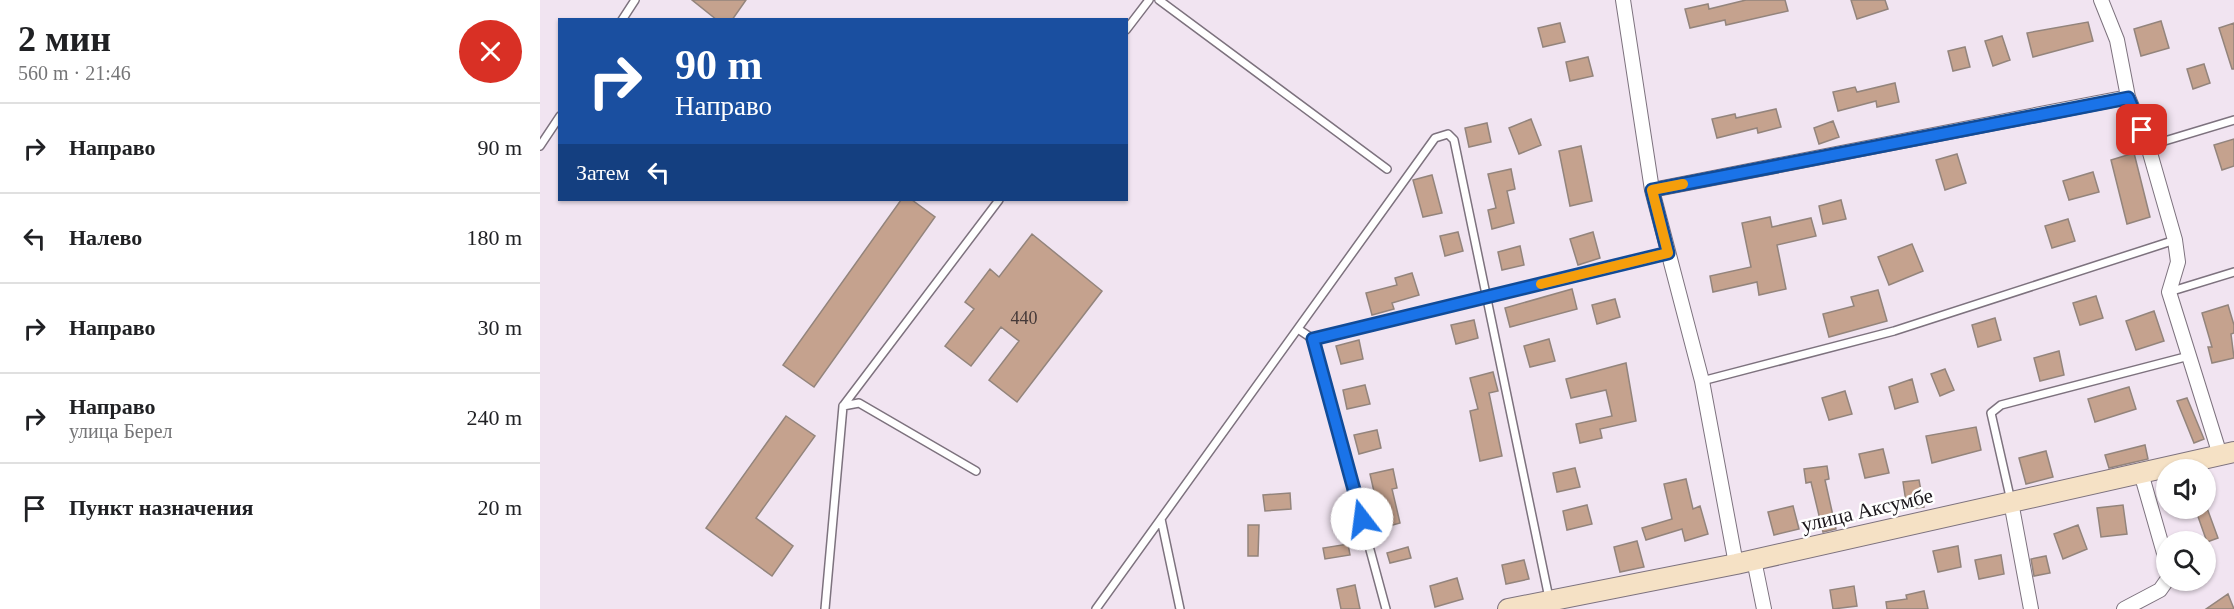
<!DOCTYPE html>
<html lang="ru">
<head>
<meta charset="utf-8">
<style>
	:root { --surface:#fff; --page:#f6f6f6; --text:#202124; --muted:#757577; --line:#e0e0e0 }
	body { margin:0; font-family:"Times New Roman",serif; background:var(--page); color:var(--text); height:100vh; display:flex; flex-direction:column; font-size:22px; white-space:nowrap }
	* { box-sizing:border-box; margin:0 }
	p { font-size:20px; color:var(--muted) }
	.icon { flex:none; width:33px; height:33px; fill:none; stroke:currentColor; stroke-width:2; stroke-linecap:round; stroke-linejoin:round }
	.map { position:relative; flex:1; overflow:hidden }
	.sheet { display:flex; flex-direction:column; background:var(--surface); width:540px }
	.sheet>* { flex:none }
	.guide { position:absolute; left:18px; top:18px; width:570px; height:183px; border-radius:0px; box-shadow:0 2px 4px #0004; background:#1a4fa0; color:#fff; overflow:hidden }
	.buttons { position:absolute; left:1616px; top:459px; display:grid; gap:12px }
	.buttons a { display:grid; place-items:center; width:60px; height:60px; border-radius:50%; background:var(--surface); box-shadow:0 2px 4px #0004; font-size:30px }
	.pin { position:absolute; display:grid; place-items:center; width:51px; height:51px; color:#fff; margin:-26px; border-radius:12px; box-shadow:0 3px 9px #0006 }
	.me { position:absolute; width:66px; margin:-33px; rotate:345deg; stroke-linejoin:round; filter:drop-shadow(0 0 4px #0008) }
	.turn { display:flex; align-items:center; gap:21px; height:126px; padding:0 18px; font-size:27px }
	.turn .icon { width:78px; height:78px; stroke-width:2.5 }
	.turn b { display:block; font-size:42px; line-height:51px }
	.then { display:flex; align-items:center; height:57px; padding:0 18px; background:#0003; gap:12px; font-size:22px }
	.round { display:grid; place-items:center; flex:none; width:63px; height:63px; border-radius:32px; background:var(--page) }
	.headline { display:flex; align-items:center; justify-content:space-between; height:102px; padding:0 18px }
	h1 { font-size:36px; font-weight:800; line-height:45px }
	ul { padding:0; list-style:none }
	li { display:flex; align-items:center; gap:18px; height:90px; padding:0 18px; border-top:2px solid var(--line) }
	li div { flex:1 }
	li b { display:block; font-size:22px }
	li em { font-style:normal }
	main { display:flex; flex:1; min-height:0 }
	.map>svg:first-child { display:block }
	.building { fill:#c5a28e; stroke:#93847c; stroke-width:1.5 }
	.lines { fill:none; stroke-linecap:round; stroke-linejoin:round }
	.service-casing { stroke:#7d727e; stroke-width:10 }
	.minor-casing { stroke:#7d727e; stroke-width:16 }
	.secondary-casing { stroke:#7d727e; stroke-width:22 }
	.service { stroke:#fff; stroke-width:7 }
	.minor { stroke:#fff; stroke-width:14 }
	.secondary { stroke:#f5e1c5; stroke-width:20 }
	.route-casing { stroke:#114b97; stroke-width:15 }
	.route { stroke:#1a73e8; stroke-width:10 }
	.slow { stroke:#f59e0b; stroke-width:10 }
	.labels { text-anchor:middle; stroke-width:5; stroke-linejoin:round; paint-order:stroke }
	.number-label { font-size:18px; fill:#453938 }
	.street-label { font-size:21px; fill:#1a161b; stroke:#fff }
</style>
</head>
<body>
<main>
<section class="sheet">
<div class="headline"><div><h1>2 мин</h1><p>560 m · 21:46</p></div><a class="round" style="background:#d93025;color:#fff"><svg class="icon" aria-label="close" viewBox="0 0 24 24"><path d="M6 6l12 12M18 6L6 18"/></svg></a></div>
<ul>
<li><svg class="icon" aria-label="right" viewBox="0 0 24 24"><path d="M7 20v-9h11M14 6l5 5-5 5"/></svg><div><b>Направо</b></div><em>90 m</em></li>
<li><svg class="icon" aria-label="left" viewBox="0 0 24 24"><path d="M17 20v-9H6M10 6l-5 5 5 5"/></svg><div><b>Налево</b></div><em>180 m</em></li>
<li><svg class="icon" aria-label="right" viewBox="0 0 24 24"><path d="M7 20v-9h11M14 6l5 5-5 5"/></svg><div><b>Направо</b></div><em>30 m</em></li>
<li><svg class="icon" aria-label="right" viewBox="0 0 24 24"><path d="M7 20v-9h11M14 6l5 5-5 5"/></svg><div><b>Направо</b><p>улица Берел</p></div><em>240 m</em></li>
<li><svg class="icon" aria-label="arrive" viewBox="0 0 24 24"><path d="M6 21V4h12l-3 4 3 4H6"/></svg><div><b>Пункт назначения</b></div><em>20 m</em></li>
</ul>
</section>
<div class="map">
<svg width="1694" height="609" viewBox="0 0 1694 609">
	<rect width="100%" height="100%" fill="#f1e4f1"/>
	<!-- building -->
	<path class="building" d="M152,0H206L192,20H177Z
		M1206,0H1245L1248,11L1186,25L1185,20L1150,28L1145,9L1168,4L1169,9Z
		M1311,0H1345L1348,9L1317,19Z
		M1621,21L1629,48L1601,56L1594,29Z
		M1548,22L1553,41L1493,57L1487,33Z
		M1020,23L1025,42L1003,47L998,28Z
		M1694,23V69H1692L1679,28Z
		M1462,36L1470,60L1453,66L1445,41Z
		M1425,47L1430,67L1413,71L1408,51Z
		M1048,57L1053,76L1030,81L1026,62Z
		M1664,64L1670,83L1653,89L1647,69Z
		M1355,83L1359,102L1337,107L1336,101L1298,111L1293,92L1315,87L1317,92Z
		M1236,109L1241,127L1218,133L1217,128L1177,138L1172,119L1195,114L1196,118Z
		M991,119L1001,145L979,154L969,128Z
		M1293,121L1299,137L1279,144L1274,128Z
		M947,123L951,142L929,147L925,128Z
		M1694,139V166L1682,170L1674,145Z
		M1041,146L1052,201L1030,206L1019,151Z
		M1594,153L1610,217L1587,224L1571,160Z
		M1417,154L1426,183L1405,190L1396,160Z
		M971,169L975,189L967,191L974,223L952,229L948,210L956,208L948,174Z
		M1553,172L1559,192L1529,200L1523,181Z
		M892,175L902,213L883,217L873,180Z
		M361,200H372L395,217L274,387L243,365Z
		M1301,200L1306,219L1283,224L1279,206Z
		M1230,217L1232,227L1271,218L1276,236L1237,245L1246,289L1219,295L1217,282L1173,292L1170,276L1211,267L1202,223Z
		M1528,219L1535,241L1512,248L1505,226Z
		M918,232L923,251L905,256L900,236Z
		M1053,232L1060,258L1038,265L1030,239Z
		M492,234L562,291L477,402L449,380L479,341L461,327L431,366L405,346L434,309L425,302L450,269L459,277Z
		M1372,244L1383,271L1349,285L1338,257Z
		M980,246L984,265L962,270L958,252Z
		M872,273L879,295L852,303L854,309L832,315L826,293L857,285L855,278Z
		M1032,289L1037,309L970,327L965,308Z
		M1338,290L1347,321L1289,337L1283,314L1314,306L1311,297Z
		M1556,296L1563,318L1540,325L1533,303Z
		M1075,299L1080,317L1057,324L1052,305Z
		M1688,305L1694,325V333L1691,334L1694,358L1672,363L1668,347H1672L1662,313Z
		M1614,311L1624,341L1596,350L1586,321Z
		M1455,318L1461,340L1438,347L1432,325Z
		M934,320L938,338L916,344L911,325Z
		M1009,339L1015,361L990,367L984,346Z
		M819,340L823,359L801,364L796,346Z
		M1519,351L1524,375L1500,381L1494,358Z
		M1086,363L1096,421L1060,429L1062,438L1040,443L1036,424L1072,416L1066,390L1031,398L1026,379Z
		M1405,369L1414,390L1400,396L1391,374Z
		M953,372L958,391L949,393L962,456L940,461L930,411L938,409L930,378Z
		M1372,379L1378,402L1355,409L1349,387Z
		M825,385L830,404L807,409L803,390Z
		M1589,387L1596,409L1555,422L1548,399Z
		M1305,391L1312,414L1289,420L1282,398Z
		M1647,398L1664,439L1654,443L1637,401Z
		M246,416L275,436L216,518L253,546L232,576L166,528Z
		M1436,427L1441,450L1392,463L1386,436Z
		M837,430L841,448L819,454L814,435Z
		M1605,445L1608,459L1569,468L1565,455Z
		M1343,449L1349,473L1325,478L1319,454Z
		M1506,451L1513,477L1486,484L1479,458Z
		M1287,466L1289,479L1285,480L1296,529L1283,532L1271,482L1266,483L1264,469Z
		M1035,468L1040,487L1017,492L1013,473Z
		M853,469L857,488L852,489L860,523L838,529L834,510L838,509L830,474Z
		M1146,479L1153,509L1160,506L1168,534L1145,541L1142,529L1106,540L1102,528L1132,519L1124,484Z
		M1379,480L1384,507L1367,509L1363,482Z
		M750,493L751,509L725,511L723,495Z
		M1047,505L1052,524L1027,530L1023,511Z
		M1583,505L1587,534L1561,537L1557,508Z
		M1253,506L1259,529L1234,535L1228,512Z
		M1655,508H1667L1678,538L1667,542Z
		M708,525H719L718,556H708Z
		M1538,525L1547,549L1523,559L1514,534Z
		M1097,541L1104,567L1080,572L1074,547Z
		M808,544L810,555L785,559L783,548Z
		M1418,546L1421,567L1398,572L1393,551Z
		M868,547L871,558L850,563L847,553Z
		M1461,555L1464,574L1439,579L1435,560Z
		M1506,556L1510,573L1494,576L1491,559Z
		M984,560L989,579L966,584L962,565Z
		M917,578L923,599L895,607L890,586Z
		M815,585L820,609H801L797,589Z
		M1314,586L1317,606L1293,609L1290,590Z
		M1384,591L1388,609H1347L1346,602L1367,599L1366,595Z
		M1688,594L1694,609H1666Z"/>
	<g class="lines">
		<defs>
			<path id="service" d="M619,0L847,169
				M82,20L95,0
				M586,30L609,0
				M0,146L20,116
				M1608,146L1694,120
				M1629,292L1694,272
				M758,329L773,339
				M1162,381L1354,331L1635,240
				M303,406L319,403L436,471
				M1471,501L1451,413L1461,405L1649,356
				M621,519L640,609
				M285,609L303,406L459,200
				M556,609L895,138L908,134L914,140L1009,598
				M846,609L773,339L1128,253"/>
			<path id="minor" d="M1083,0L1112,190L1162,381L1196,564
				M1561,0L1577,40L1588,97L1608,146L1635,240L1638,262L1629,292L1680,455
				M1112,190L1588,97
				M1601,473L1626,560
				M1471,502L1491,609
				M1214,560L1224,609
				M1584,609L1620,590L1627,580"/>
			<path id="secondary" d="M968,609L1196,564L1694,452"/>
		</defs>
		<!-- service casing -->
		<use href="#service" class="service-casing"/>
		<!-- minor casing -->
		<use href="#minor" class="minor-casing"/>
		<!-- secondary casing -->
		<use href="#secondary" class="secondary-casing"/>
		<!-- service -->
		<use href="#service" class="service"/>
		<!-- minor -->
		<use href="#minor" class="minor"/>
		<!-- secondary -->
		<use href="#secondary" class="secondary"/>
	</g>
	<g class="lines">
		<defs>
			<path id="route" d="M822,519L773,339L1128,253L1112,190L1588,98L1602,130"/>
		</defs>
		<!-- route casing -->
		<use href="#route" class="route-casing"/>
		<!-- route -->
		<use href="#route" class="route"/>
		<!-- slow -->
		<path class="slow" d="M1001,284L1128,253L1112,190L1143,184"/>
	</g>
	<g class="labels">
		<!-- number labels -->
		<g class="number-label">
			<text x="484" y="324">440</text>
		</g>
		<!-- street labels -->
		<g class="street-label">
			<text transform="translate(1327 510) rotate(-13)" y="7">улица Аксумбе</text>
		</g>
	</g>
</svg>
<div class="buttons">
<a><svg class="icon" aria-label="sound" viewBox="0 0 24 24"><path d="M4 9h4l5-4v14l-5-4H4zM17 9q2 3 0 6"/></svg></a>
<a><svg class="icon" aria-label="search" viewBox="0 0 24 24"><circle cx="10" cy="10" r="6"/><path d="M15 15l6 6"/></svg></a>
</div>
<div class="pin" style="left:1602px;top:130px;background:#d93025"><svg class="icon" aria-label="arrive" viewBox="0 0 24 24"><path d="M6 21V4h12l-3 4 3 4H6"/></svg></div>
<svg class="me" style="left:822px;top:519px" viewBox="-20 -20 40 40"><circle r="19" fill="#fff"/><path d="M0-13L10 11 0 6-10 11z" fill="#1a73e8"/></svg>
<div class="guide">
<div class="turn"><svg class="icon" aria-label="right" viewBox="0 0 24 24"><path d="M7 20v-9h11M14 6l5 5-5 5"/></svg><div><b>90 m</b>Направо</div></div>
<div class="then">Затем<svg class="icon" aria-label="left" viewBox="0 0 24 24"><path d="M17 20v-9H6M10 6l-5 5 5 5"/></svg></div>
</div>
</div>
</main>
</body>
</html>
